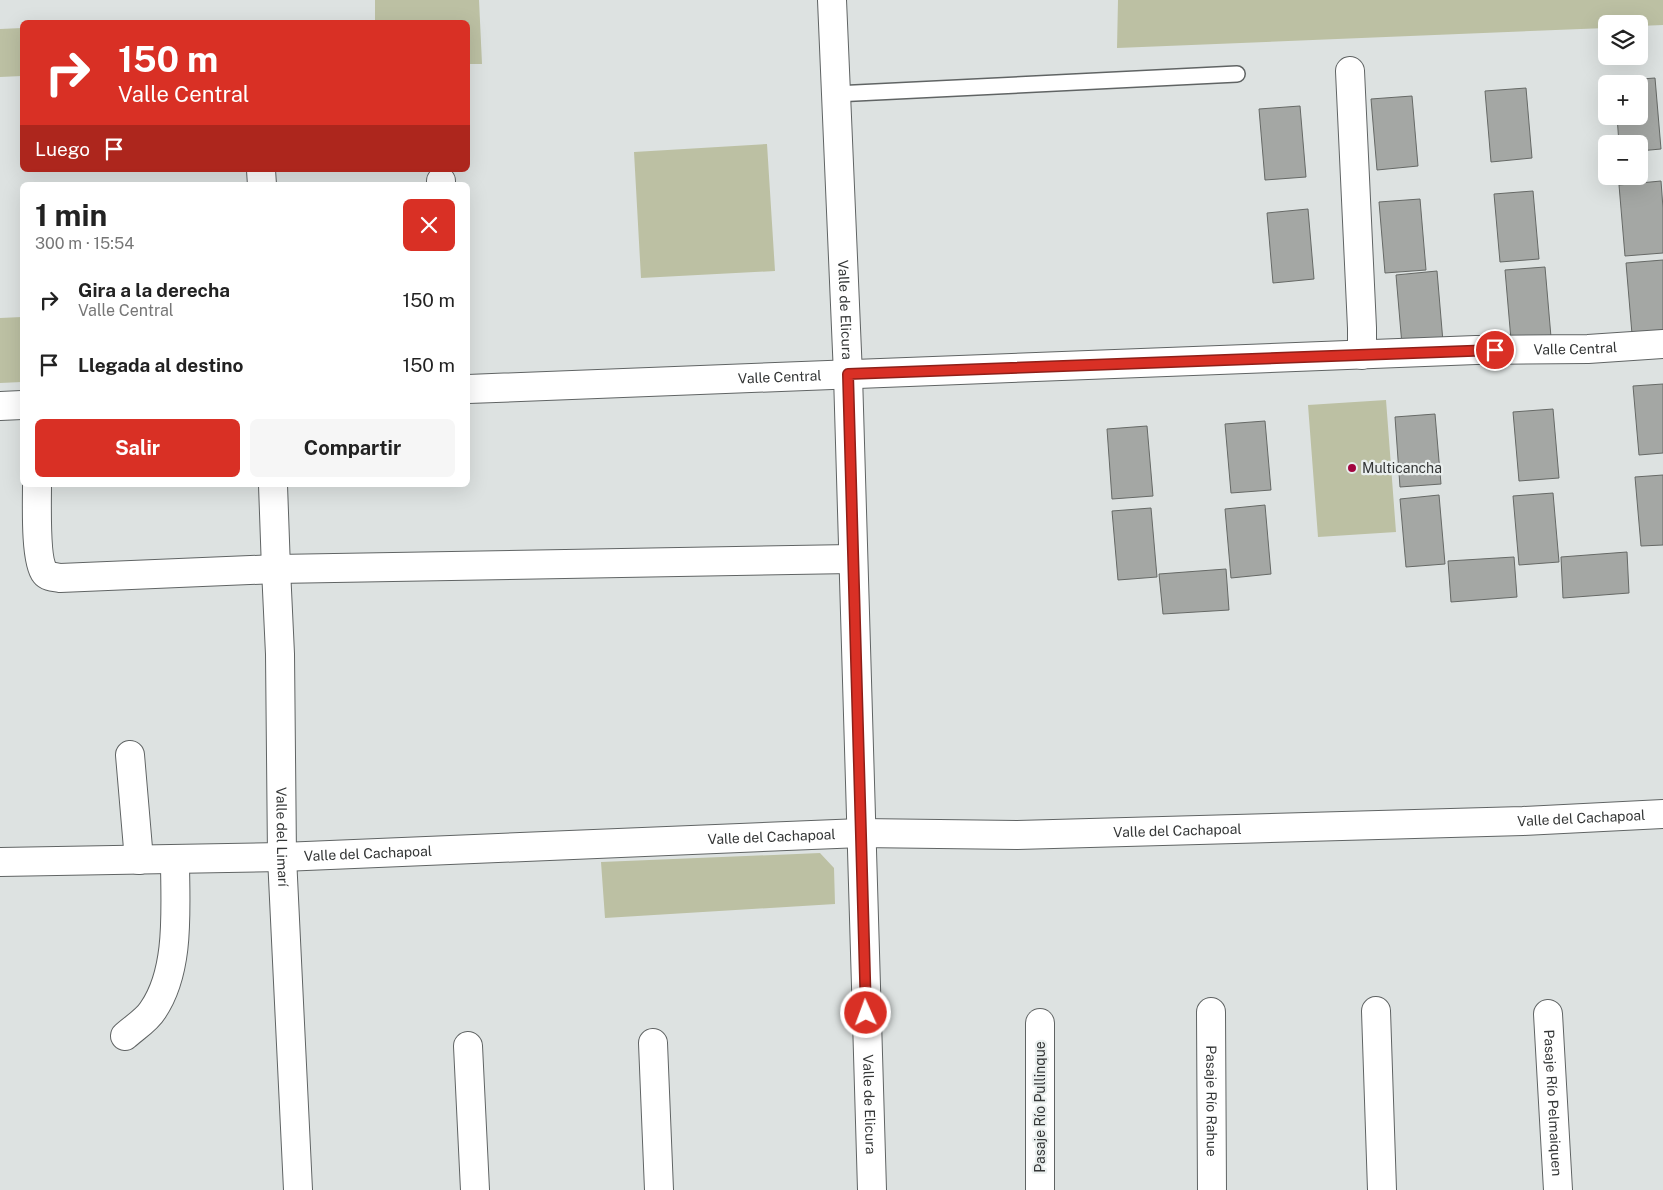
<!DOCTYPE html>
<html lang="es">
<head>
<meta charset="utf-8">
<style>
	:root { --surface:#fff; --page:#f6f6f6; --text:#222; --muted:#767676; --accent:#d93025 }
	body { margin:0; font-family:"Public Sans",sans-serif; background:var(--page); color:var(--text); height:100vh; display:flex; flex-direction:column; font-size:19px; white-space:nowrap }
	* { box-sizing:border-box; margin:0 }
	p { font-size:16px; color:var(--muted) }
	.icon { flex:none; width:28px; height:28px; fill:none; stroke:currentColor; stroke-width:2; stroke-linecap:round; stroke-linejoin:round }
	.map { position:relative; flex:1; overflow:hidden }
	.sheet { position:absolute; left:20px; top:182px; width:450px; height:305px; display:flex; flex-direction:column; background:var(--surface); border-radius:8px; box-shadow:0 5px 20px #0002 }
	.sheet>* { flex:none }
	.banner { position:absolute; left:20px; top:20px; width:450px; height:152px; border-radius:8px; box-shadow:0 5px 20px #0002; background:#d93025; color:#fff; overflow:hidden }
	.buttons { position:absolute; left:1598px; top:15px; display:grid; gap:10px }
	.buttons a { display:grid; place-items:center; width:50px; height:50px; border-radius:8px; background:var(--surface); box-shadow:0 5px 20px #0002; font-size:25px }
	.pin { position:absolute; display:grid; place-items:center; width:42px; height:42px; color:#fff; margin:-21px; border:2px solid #fff; border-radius:50%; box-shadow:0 1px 5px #0007 }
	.me { position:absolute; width:55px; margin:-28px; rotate:358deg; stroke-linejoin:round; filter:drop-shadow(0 0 4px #0008) }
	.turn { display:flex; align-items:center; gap:18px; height:105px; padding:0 15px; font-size:22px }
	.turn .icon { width:65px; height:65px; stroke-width:2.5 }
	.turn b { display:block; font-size:35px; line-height:42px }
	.then { display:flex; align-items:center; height:48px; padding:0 15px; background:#0003; gap:10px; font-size:19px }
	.round { display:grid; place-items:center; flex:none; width:52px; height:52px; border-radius:8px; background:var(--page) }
	.head { display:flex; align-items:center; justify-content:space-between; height:85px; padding:0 15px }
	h1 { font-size:30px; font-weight:700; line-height:38px }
	.cta { display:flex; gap:10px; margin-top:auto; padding:10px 15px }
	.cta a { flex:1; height:58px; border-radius:8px; background:var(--accent); color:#fff; font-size:20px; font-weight:700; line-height:58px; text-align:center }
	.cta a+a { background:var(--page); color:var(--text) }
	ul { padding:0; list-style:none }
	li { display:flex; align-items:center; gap:15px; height:65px; padding:0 15px }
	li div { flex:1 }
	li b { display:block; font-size:19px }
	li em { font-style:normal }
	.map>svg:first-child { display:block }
	.green { fill:#bcc0a3 }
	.building { fill:#a4a7a4; stroke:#666966 }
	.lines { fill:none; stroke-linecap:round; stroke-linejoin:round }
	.lane-casing { stroke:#606464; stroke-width:18 }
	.street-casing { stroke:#606464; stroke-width:30 }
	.lane { stroke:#fff; stroke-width:15 }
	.street { stroke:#fff; stroke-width:28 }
	.route-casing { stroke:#8d1f18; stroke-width:12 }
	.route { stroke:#d93025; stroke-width:9 }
	.poi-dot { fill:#a2063f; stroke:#eaefee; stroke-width:2 }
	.labels { text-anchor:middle; stroke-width:4.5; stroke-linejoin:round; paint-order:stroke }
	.street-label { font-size:14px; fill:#353737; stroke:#eaefee }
	.poi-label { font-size:14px; fill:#353737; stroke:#eaefee; text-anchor:start }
</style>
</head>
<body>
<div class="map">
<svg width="1663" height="1190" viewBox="0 0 1663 1190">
	<rect width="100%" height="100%" fill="#dde2e1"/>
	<!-- green -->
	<path class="green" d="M375,0H479L482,64H468V22H271L375,20Z
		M1118,0H1663V25L1639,26V24H1606V28L1117,48Z
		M22,28V76L0,77V29Z
		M767,144L775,271L641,278L634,152Z
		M22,317V382L0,383V318Z
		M1386,400L1396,532L1318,537L1308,405Z
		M820,853L834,868L835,904L605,918L601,862Z"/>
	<!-- building -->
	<path class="building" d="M1655,78L1661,149L1639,151V144H1619L1617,116H1639V84H1614V81Z
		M1526,88L1532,158L1491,162L1485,91Z
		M1412,96L1418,166L1377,170L1371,99Z
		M1300,106L1306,177L1265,180L1259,109Z
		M1661,181L1663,208V253L1625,256L1619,185Z
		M1533,191L1539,259L1500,262L1494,194Z
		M1420,199L1426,270L1385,273L1379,202Z
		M1308,209L1314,279L1273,283L1267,213Z
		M1663,260V331L1632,334L1626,263Z
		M1545,267L1551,337L1511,340L1505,270Z
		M1437,271L1443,342L1402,345L1396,275Z
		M1663,384V453L1639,455L1633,386Z
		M1553,409L1559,478L1519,481L1513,412Z
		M1435,414L1441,484L1400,487L1395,417Z
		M1265,421L1271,490L1231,493L1225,424Z
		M1147,426L1153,496L1112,499L1107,429Z
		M1663,475V545L1641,546L1635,477Z
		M1553,493L1559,562L1519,565L1513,496Z
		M1439,495L1445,564L1406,567L1400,499Z
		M1265,505L1271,574L1231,578L1225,509Z
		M1151,508L1157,577L1118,580L1112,511Z
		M1627,552L1629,593L1563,598L1561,557Z
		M1514,557L1517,597L1451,602L1448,561Z
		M1226,569L1229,610L1163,614L1159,574Z"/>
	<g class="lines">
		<defs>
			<path id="lane" d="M835,94L1237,74"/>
			<g id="street">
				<path id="s1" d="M832,0L848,375L872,1190"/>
				<path d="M1350,71L1362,328V355"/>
				<path d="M261,170L262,185"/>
				<path d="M441,181V185"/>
				<path id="s2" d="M468,389L1476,350L1588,349L1663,344"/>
				<path d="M0,406L22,405"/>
				<path d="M37,485C37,502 35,561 45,573C48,577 55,577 60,578L276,569L852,559"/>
				<path id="s3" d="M273,485L276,569L280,654L282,857L298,1190"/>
				<path d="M130,755L139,860"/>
				<path id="s4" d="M0,862L282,857L861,833L1017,835L1523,821L1663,814"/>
				<path d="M1376,1011L1382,1190"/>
				<path id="s5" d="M1211,1012L1212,1190"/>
				<path id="s6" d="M1548,1014L1558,1190"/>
				<path d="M1040,1023V1190"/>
				<path d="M125,1036C134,1028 147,1020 153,1010C181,969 175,906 175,859"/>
				<path d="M653,1043L659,1190"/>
				<path d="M468,1046L475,1190"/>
			</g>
		</defs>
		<!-- lane casing -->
		<use href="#lane" class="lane-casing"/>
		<!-- street casing -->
		<use href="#street" class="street-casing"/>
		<!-- lane -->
		<use href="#lane" class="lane"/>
		<!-- street -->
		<use href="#street" class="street"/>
	</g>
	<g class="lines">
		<defs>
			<path id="route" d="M866,1013L848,374L1495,350"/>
		</defs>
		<!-- route casing -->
		<use href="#route" class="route-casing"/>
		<!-- route -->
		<use href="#route" class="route"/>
	</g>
	<!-- markers -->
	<circle class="poi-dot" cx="1352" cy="468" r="5"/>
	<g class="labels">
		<!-- street labels -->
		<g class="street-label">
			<text dy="5" stroke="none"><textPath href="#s1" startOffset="310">Valle de Elicura</textPath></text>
			<text dy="5" stroke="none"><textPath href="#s2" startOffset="1108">Valle Central</textPath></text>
			<text dy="5" stroke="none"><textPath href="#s2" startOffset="312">Valle Central</textPath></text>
			<text dy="5" stroke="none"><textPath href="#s4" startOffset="1582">Valle del Cachapoal</textPath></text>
			<text dy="5" stroke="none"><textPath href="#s4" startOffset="1178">Valle del Cachapoal</textPath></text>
			<text dy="5" stroke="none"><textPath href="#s4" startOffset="772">Valle del Cachapoal</textPath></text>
			<text dy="5" stroke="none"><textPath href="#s3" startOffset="352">Valle del Limarí</textPath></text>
			<text dy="5" stroke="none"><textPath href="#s4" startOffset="368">Valle del Cachapoal</textPath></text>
			<text dy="5" stroke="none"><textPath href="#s5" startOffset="89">Pasaje Río Rahue</textPath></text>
			<text dy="5" stroke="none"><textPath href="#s6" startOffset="89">Pasaje Río Pelmaiquen</textPath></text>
			<text dy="5" stroke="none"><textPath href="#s1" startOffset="1105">Valle de Elicura</textPath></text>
			<text transform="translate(1040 1107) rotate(-90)" y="5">Pasaje Río Pullinque</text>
		</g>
		<!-- poi labels -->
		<g class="poi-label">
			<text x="1362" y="473">Multicancha</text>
		</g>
	</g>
</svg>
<div class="buttons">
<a><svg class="icon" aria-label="layers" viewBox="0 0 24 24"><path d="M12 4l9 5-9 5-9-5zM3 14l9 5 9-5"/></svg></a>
<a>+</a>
<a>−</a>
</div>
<div class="pin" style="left:1495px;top:350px;background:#d93025"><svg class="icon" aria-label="arrive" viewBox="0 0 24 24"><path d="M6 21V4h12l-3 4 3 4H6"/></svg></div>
<svg class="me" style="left:866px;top:1013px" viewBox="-20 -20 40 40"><circle r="17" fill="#d93025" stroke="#fff" stroke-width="3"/><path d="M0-11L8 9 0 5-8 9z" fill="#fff"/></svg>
<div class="banner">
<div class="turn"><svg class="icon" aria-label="right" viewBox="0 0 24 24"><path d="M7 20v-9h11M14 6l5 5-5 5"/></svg><div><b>150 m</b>Valle Central</div></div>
<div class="then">Luego<svg class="icon" aria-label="arrive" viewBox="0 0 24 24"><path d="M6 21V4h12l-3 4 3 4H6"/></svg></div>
</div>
<section class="sheet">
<div class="head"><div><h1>1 min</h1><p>300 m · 15:54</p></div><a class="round" style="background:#d93025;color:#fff"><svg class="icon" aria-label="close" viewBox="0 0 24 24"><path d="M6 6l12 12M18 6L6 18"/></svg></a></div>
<ul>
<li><svg class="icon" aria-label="right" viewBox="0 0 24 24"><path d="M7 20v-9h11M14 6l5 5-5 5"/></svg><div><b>Gira a la derecha</b><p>Valle Central</p></div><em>150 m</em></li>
<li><svg class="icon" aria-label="arrive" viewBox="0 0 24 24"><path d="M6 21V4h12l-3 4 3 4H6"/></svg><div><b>Llegada al destino</b></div><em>150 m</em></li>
</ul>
<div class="cta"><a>Salir</a><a>Compartir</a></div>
</section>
</div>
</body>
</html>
